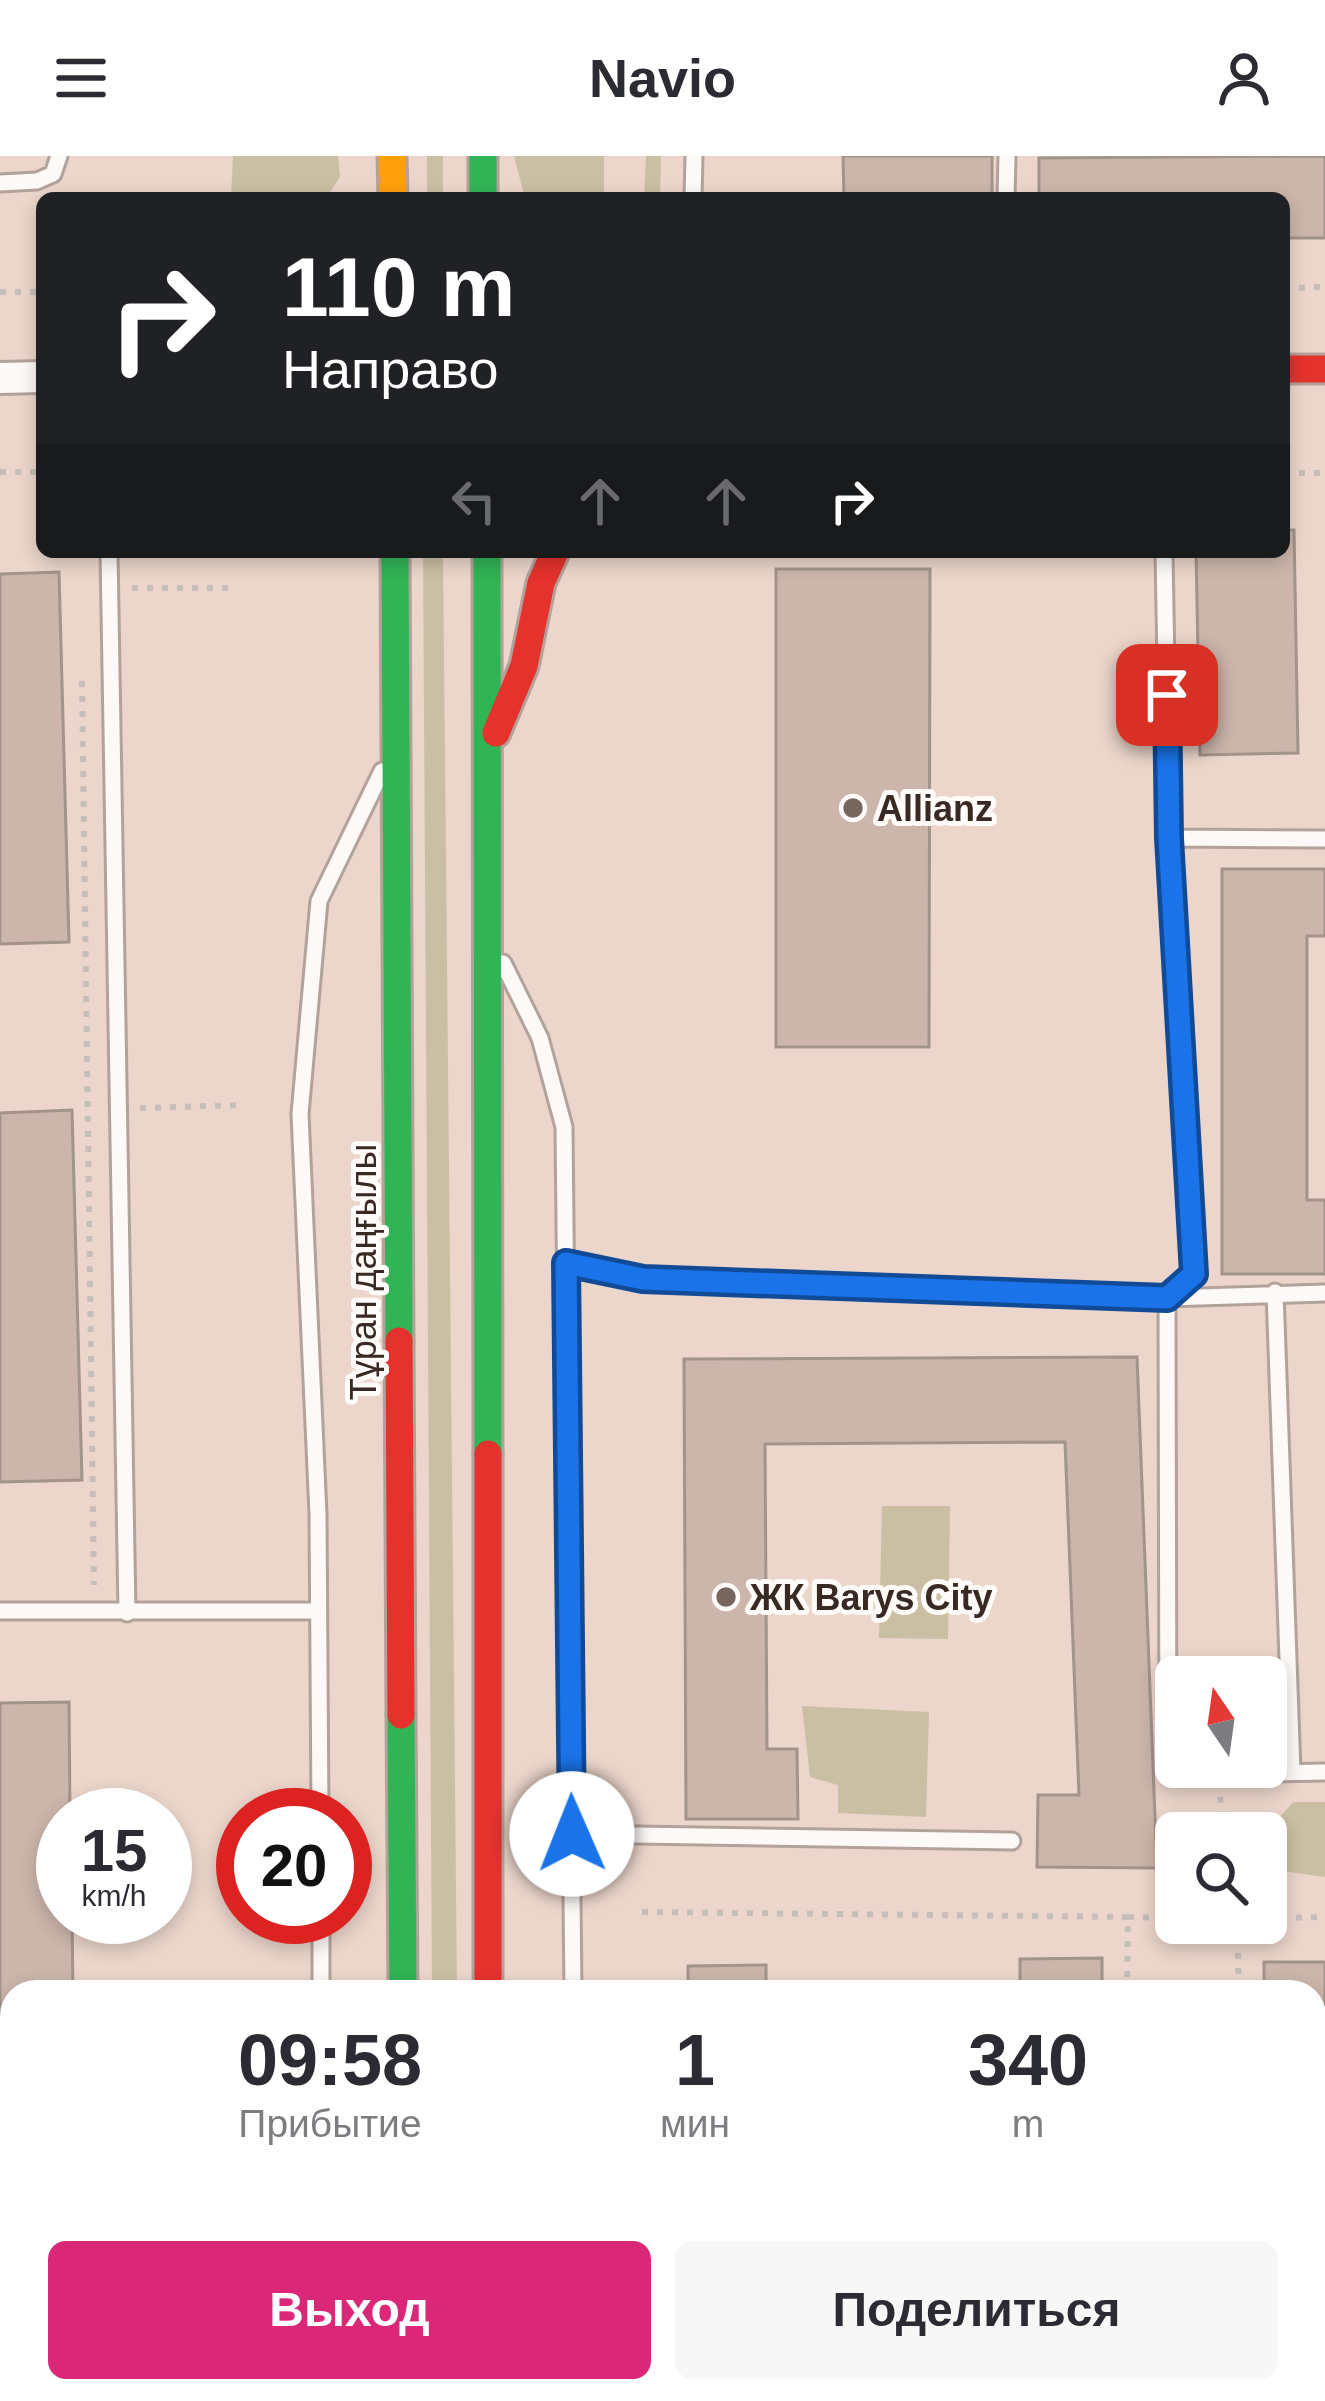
<!DOCTYPE html>
<html lang="ru">
<head>
<meta charset="utf-8">
<style>
	:root { --surface:#fff; --page:#f7f7f7; --text:#2b2b33; --muted:#7c7c81; --accent:#db2777 }
	body { margin:0; font-family:Arial,sans-serif; background:var(--page); color:var(--text); height:100vh; display:flex; flex-direction:column; font-size:45px; white-space:nowrap }
	* { box-sizing:border-box; margin:0 }
	p { font-size:39px; color:var(--muted) }
	.icon { flex:none; width:66px; height:66px; fill:none; stroke:currentColor; stroke-width:2; stroke-linecap:round; stroke-linejoin:round }
	.map { position:relative; flex:1; overflow:hidden }
	.sheet { position:absolute; left:0px; top:1824px; width:1326px; height:423px; display:flex; flex-direction:column; background:var(--surface); border-radius:36px 36px 0 0; box-shadow:0 6px 18px #0003 }
	.sheet>* { flex:none }
	.top-card { position:absolute; left:36px; top:36px; width:1254px; height:366px; border-radius:18px; box-shadow:0 6px 18px #0003; background:#202124; color:#fff; overflow:hidden }
	.needle { width:78px; rotate:347deg }
	.tools { position:absolute; left:1155px; top:1500px; display:grid; gap:24px }
	.tools a { display:grid; place-items:center; width:132px; height:132px; border-radius:18px; background:var(--surface); box-shadow:0 6px 18px #0003; font-size:60px }
	.speed { position:absolute; left:36px; top:1632px; display:flex; gap:24px; font-size:60px; font-weight:700; text-align:center }
	.speed>* { display:grid; place-content:center; width:156px; height:156px; border-radius:50%; background:var(--surface); box-shadow:0 6px 18px #0003; line-height:1 }
	.speed small { font-size:30px; font-weight:400 }
	.speed .limit { border:18px solid #d22; background:#fff; color:#111 }
	.pin { position:absolute; display:grid; place-items:center; width:102px; height:102px; color:#fff; margin:-51px; border-radius:24px; box-shadow:0 6px 18px #0006 }
	.me { position:absolute; width:132px; margin:-66px; rotate:359deg; stroke-linejoin:round; filter:drop-shadow(0 0 9px #0008) }
	.turn { display:flex; align-items:center; gap:42px; height:252px; padding:0 48px; font-size:54px }
	.turn .icon { width:156px; height:156px; stroke-width:2.5 }
	.turn b { display:block; font-size:84px; line-height:102px }
	.lanes { display:flex; align-items:center; height:114px; padding:0 48px; background:#0003; justify-content:center; gap:60px; direction:ltr }
	.lanes .off { opacity:.35 }
	.eta { display:flex; justify-content:space-evenly; align-items:center; height:204px; text-align:center }
	.eta b { font-size:72px; font-weight:600; line-height:84px }
	.button { display:flex; gap:24px; margin-top:auto; padding:24px 48px }
	.button a { flex:1; height:138px; border-radius:18px; background:var(--accent); color:#fff; font-size:48px; font-weight:600; line-height:138px; text-align:center }
	.button a+a { background:var(--page); color:var(--text) }
	header { display:flex; justify-content:space-between; align-items:center; height:156px; padding:0 48px; background:var(--surface); font-size:54px; font-weight:600 }
	.map>svg:first-child { display:block }
	.green { fill:#cabfa3 }
	.building { fill:#ccb6ab; stroke:#a3938b; stroke-width:3 }
	.lines { fill:none; stroke-linecap:round; stroke-linejoin:round }
	.lane-casing { stroke:#b3a29a; stroke-width:21 }
	.street-casing { stroke:#b3a29a; stroke-width:36 }
	.fast-casing { stroke:#b3a29a; stroke-width:33 }
	.slow-casing { stroke:#b3a29a; stroke-width:33 }
	.jam-casing { stroke:#b3a29a; stroke-width:33 }
	.path { stroke:#c6beb9; stroke-width:6; stroke-dasharray:6 9; stroke-linecap:butt }
	.lane { stroke:#fcf9f7; stroke-width:15 }
	.street { stroke:#fcf9f7; stroke-width:30 }
	.fast { stroke:#30b455; stroke-width:27 }
	.slow { stroke:#ff9f0a; stroke-width:27 }
	.jam { stroke:#e5322d; stroke-width:27 }
	.route-casing { stroke:#114b97; stroke-width:30 }
	.route { stroke:#1a73e8; stroke-width:21 }
	.poi-dot { fill:#77665d; stroke:#fffbf9; stroke-width:4.5 }
	.labels { text-anchor:middle; stroke-width:10; stroke-linejoin:round; paint-order:stroke }
	.poi-label { font-size:36px; font-weight:bold; fill:#382922; stroke:#fffbf9; text-anchor:start }
	.street-label { font-size:36px; fill:#382922; stroke:#fffbf9 }
</style>
</head>
<body>
<header><svg class="icon" aria-label="menu" viewBox="0 0 24 24"><path d="M4 6h16M4 12h16M4 18h16"/></svg>Navio<svg class="icon" aria-label="person" viewBox="0 0 24 24"><circle cx="12" cy="8" r="4"/><path d="M4 21q1-7 8-7t8 7"/></svg></header>
<div class="map">
<svg width="1325" height="2245" viewBox="0 0 1325 2245">
	<rect width="100%" height="100%" fill="#ecd6cb"/>
	<!-- green -->
	<path class="green" d="M233,0H338L340,21L326,42H231Z
		M427,0H443V42H427Z
		M514,0H604V42H525Z
		M646,0H661L660,42H644Z
		M423,396H443L457,1836H432Z
		M882,1350H950L948,1483L879,1482Z
		M802,1550L929,1556L926,1661L838,1657V1629L810,1621Z
		M1293,1646H1325V1721L1268,1713L1266,1677Z
		M1314,2140H1325V2245H1141V2235H1314Z"/>
	<!-- building -->
	<path class="building" d="M843,0H992V42H844Z
		M1325,0V82H1284V42H1039V2Z
		M1284,374H1294L1298,597L1200,599L1196,396H1284Z
		M776,413H930L929,891H776Z
		M59,416L69,786L0,788V418Z
		M1222,713H1325V780H1307V1044H1325V1118H1222Z
		M72,954L82,1324L0,1326V957Z
		M1137,1201L1157,1712L1037,1711L1038,1639H1079L1065,1286L765,1288L767,1593H797L798,1663H686L684,1203Z
		M69,1546L70,1659H63V1761H72L73,1836H12V1958L0,1959V1547Z
		M1102,1802V1836H1020V1803Z
		M1264,1806H1325V1938H1314V1836H1264Z
		M766,1809V1836H688V1810Z"/>
	<g class="lines">
		<defs>
			<path id="lane" d="M0,27L37,25L53,18L59,0
				M693,42L694,0
				M1006,42L1007,0
				M109,396L127,1457
				M1164,396L1169,682L1194,1119L1167,1142L1168,1619L1325,1616
				M1169,682L1325,683
				M503,807L540,882L564,971L573,1836
				M566,1107L643,1123L1167,1142L1325,1137
				M1275,1136L1292,1616
				M0,1455H318
				M320,1659L318,1358L300,958L319,745L382,615
				M572,1678L1012,1685
				M321,1761V1836
				M0,2035H12
				M1314,2128H1325
				M0,2164H12
				M138,2235V2245
				M575,2235V2245
				M624,2235L635,2245
				M1123,2235V2245
				M332,2245L344,2235
				M837,2245V2235"/>
			<path id="street" d="M0,222L42,221"/>
			<path id="fast" d="M483,0V42
				M395,396L399,1185
				M487,396L488,1298
				M401,1559L403,1836
				M404,2235V2245"/>
			<path id="slow" d="M392,0L393,42
				M489,2235V2245"/>
			<path id="jam" d="M1284,213H1325
				M496,577L524,510L541,427L555,396
				M399,1185L401,1559
				M488,1298V1836"/>
		</defs>
		<!-- lane casing -->
		<use href="#lane" class="lane-casing"/>
		<!-- street casing -->
		<use href="#street" class="street-casing"/>
		<!-- fast casing -->
		<use href="#fast" class="fast-casing"/>
		<!-- slow casing -->
		<use href="#slow" class="slow-casing"/>
		<!-- jam casing -->
		<use href="#jam" class="jam-casing"/>
		<!-- path -->
		<path class="path" d="M1284,132L1325,131
			M0,136H42
			M0,316H42
			M1284,317H1325
			M132,432H237
			M82,525L94,1429
			M140,952L243,949
			M1220,1641L1225,1677
			M642,1756L1128,1761L1127,1836
			M1128,1761L1176,1762
			M1266,1762L1325,1761
			M1237,1767L1239,1836
			M1314,1958H1325
			M0,2108H12"/>
		<!-- lane -->
		<use href="#lane" class="lane"/>
		<!-- street -->
		<use href="#street" class="street"/>
		<!-- fast -->
		<use href="#fast" class="fast"/>
		<!-- slow -->
		<use href="#slow" class="slow"/>
		<!-- jam -->
		<use href="#jam" class="jam"/>
	</g>
	<g class="lines">
		<defs>
			<path id="route" d="M572,1678L566,1107L643,1123L1167,1142L1194,1118L1169,682L1167,539"/>
		</defs>
		<!-- route casing -->
		<use href="#route" class="route-casing"/>
		<!-- route -->
		<use href="#route" class="route"/>
	</g>
	<!-- markers -->
	<g class="poi-dot">
		<circle cx="853" cy="652" r="12"/>
		<circle cx="726" cy="1441" r="12"/>
	</g>
	<g class="labels">
		<!-- poi labels -->
		<g class="poi-label">
			<text x="877" y="665">Allianz</text>
			<text x="750" y="1454">ЖК Barys City</text>
		</g>
		<!-- street labels -->
		<g class="street-label">
			<text transform="translate(363 1116) rotate(-90)" y="13">Тұран даңғылы</text>
		</g>
	</g>
</svg>
<div class="tools">
<a><svg class="needle" viewBox="-14 -14 28 28"><path d="M0-13l5 13h-10z" fill="#e53935"/><path d="M0 13l5-13h-10z" fill="#7c7c81"/></svg></a>
<a><svg class="icon" aria-label="search" viewBox="0 0 24 24"><circle cx="10" cy="10" r="6"/><path d="M15 15l6 6"/></svg></a>
</div>
<div class="speed"><div>15<small>km/h</small></div><div class="limit">20</div></div>
<div class="pin" style="left:1167px;top:539px;background:#d93025"><svg class="icon" aria-label="arrive" viewBox="0 0 24 24"><path d="M6 21V4h12l-3 4 3 4H6"/></svg></div>
<svg class="me" style="left:572px;top:1678px" viewBox="-20 -20 40 40"><circle r="19" fill="#fff"/><path d="M0-13L10 11 0 6-10 11z" fill="#1a73e8"/></svg>
<div class="top-card">
<div class="turn"><svg class="icon" aria-label="right" viewBox="0 0 24 24"><path d="M7 20v-9h11M14 6l5 5-5 5"/></svg><div><b>110 m</b>Направо</div></div>
<div class="lanes"><svg class="icon off" aria-label="left" viewBox="0 0 24 24"><path d="M17 20v-9H6M10 6l-5 5 5 5"/></svg><svg class="icon off" aria-label="ahead" viewBox="0 0 24 24"><path d="M12 20V5M6 11l6-6 6 6"/></svg><svg class="icon off" aria-label="ahead" viewBox="0 0 24 24"><path d="M12 20V5M6 11l6-6 6 6"/></svg><svg class="icon" aria-label="right" viewBox="0 0 24 24"><path d="M7 20v-9h11M14 6l5 5-5 5"/></svg></div>
</div>
<section class="sheet">
<div class="eta">
<div><b>09:58</b><p>Прибытие</p></div>
<div><b>1</b><p>мин</p></div>
<div><b>340</b><p>m</p></div>
</div>
<div class="button"><a>Выход</a><a>Поделиться</a></div>
</section>
</div>
</body>
</html>
